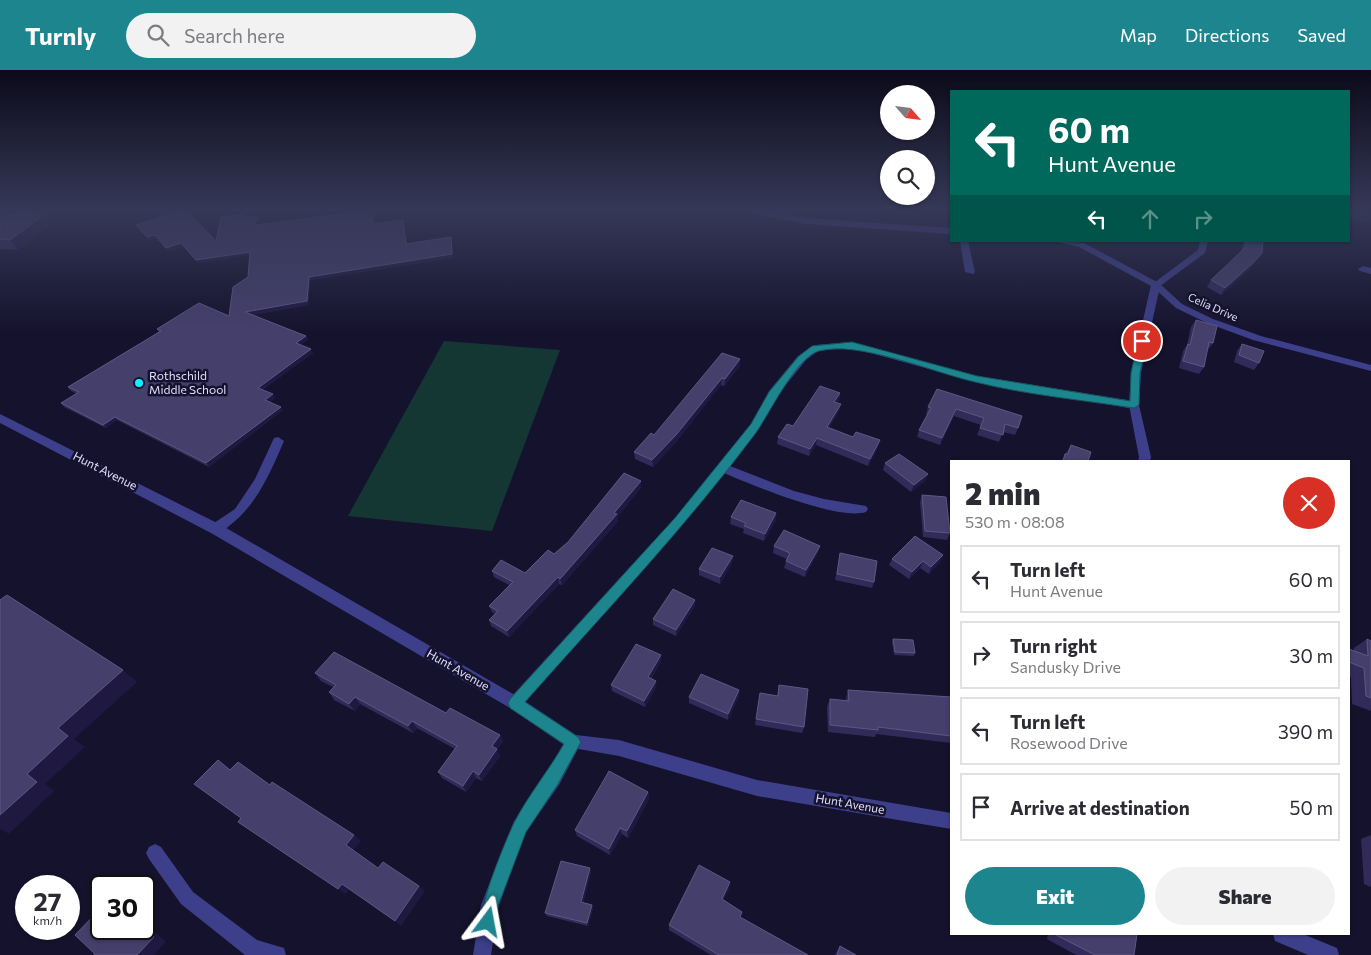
<!DOCTYPE html>
<html lang="en">
<head>
<meta charset="utf-8">
<style>
	:root { --surface:#fff; --page:#f2f2f3; --text:#2b2b33; --muted:#7c7c81; --line:#e1e1e2; --accent:#1d858e }
	body { margin:0; font-family:Commissioner,sans-serif; background:var(--page); color:var(--text); height:100vh; display:flex; flex-direction:column; font-size:19px; white-space:nowrap }
	* { box-sizing:border-box; margin:0 }
	p { font-size:16px; color:var(--muted) }
	.icon { flex:none; width:28px; height:28px; fill:none; stroke:currentColor; stroke-width:2; stroke-linecap:round; stroke-linejoin:round }
	.map { position:relative; flex:1; overflow:hidden }
	.sheet { position:absolute; left:950px; top:390px; width:400px; height:475px; display:flex; flex-direction:column; background:var(--surface); border-radius:0px; box-shadow:0 1px 4px #0004 }
	.sheet>* { flex:none }
	.banner { position:absolute; left:950px; top:20px; width:400px; height:152px; border-radius:0px; box-shadow:0 1px 4px #0004; background:#00695c; color:#fff; overflow:hidden }
	.needle { width:32px; rotate:118deg }
	.controls { position:absolute; left:880px; top:15px; display:grid; gap:10px }
	.controls a { display:grid; place-items:center; width:55px; height:55px; border-radius:50%; background:var(--surface); box-shadow:0 1px 4px #0004; font-size:25px }
	.speed { position:absolute; left:15px; top:805px; display:flex; gap:10px; font-size:25px; font-weight:700; text-align:center }
	.speed>* { display:grid; place-content:center; width:65px; height:65px; border-radius:50%; background:var(--surface); box-shadow:0 1px 4px #0004; line-height:1 }
	.speed small { font-size:12px; font-weight:400 }
	.speed .limit { border:2px solid #111; border-radius:8px; background:#fff; color:#111 }
	.pin { position:absolute; display:grid; place-items:center; width:42px; height:42px; color:#fff; margin:-21px; border:2px solid #fff; border-radius:50%; box-shadow:0 1px 5px #0007 }
	.me { position:absolute; width:55px; margin:-28px; rotate:13deg; stroke-linejoin:round; filter:drop-shadow(0 0 4px #0008) }
	.turn { display:flex; align-items:center; gap:18px; height:105px; padding:0 15px; font-size:22px }
	.turn .icon { width:65px; height:65px; stroke-width:2.5 }
	.turn b { display:block; font-size:35px; line-height:42px }
	.lanes { display:flex; align-items:center; height:48px; padding:0 15px; background:#0003; justify-content:center; gap:25px; direction:ltr }
	.lanes .off { opacity:.35 }
	.round { display:grid; place-items:center; flex:none; width:52px; height:52px; border-radius:26px; background:var(--page) }
	.head { display:flex; align-items:center; justify-content:space-between; height:85px; padding:0 15px }
	h1 { font-size:30px; font-weight:800; line-height:38px }
	.action { display:flex; gap:10px; margin-top:auto; padding:10px 15px }
	.action a { flex:1; height:58px; border-radius:30px; background:var(--accent); color:#fff; font-size:20px; font-weight:800; line-height:58px; text-align:center }
	.action a+a { background:var(--page); color:var(--text) }
	ul { padding:0; list-style:none }
	li { display:flex; align-items:center; gap:15px; height:68px; margin:0 10px 8px; padding:0 5px; border:2px solid var(--line); border-radius:0px }
	li div { flex:1 }
	li b { display:block; font-size:19px }
	li em { font-style:normal }
	header { display:flex; align-items:center; gap:30px; box-sizing:border-box; height:70px; padding:0 25px; background:var(--accent); color:#fff }
	header strong { font-size:24px }
	nav { display:flex; gap:28px; margin-inline-start:auto; font-size:18px }
	.search { width:350px; height:45px; background:var(--page); display:flex; align-items:center; gap:12px; box-sizing:border-box; padding:0 18px; border-radius:28px; color:var(--muted); font-size:19px }
	.map>svg:first-child { display:block }
	.green { fill:#153734 }
	.lines { fill:none; stroke-linecap:round; stroke-linejoin:round }
	.river { fill:#0c274c; fill-rule:evenodd }
	.minor { fill:#3d3f8b; fill-rule:evenodd }
	.tertiary { fill:#3d3f8b; fill-rule:evenodd }
	.wall { fill:#322b5a }
	.shaded-wall { fill:#1f1941 }
	.building { fill:#453f6c; stroke:#5d5883 }
	.route { fill:#1d858e; stroke:#13565c }
	.poi-dot { fill:#0bf3fe; stroke:#15122d; stroke-width:2 }
	.labels { text-anchor:middle; stroke-width:5; stroke-linejoin:round; paint-order:stroke }
	.far-street-label { font-size:11px; fill:#e0deff; stroke:#15122d }
	.poi-label { font-size:12px; fill:#e0deff; stroke:#15122d; text-anchor:start }
	.street-label { font-size:12px; fill:#e0deff; stroke:#15122d }
</style>
</head>
<body>
<header>
<strong>Turnly</strong>
<div class="search"><svg class="icon" aria-label="search" viewBox="0 0 24 24"><circle cx="10" cy="10" r="6"/><path d="M15 15l6 6"/></svg>Search here</div>
<nav><a>Map</a><a>Directions</a><a>Saved</a></nav>
</header>
<div class="map">
<svg width="1371" height="885" viewBox="0 0 1371 885">
	<rect width="100%" height="100%" fill="#15122d"/>
	<!-- green -->
	<path class="green" d="M444,271L560,280L492,461L348,446Z"/>
	<g class="lines">
		<!-- river -->
		<path class="river" d="M1349,139L1371,142V154L1349,148Z"/>
		<!-- minor -->
		<path class="minor" d="M738,139H755L805,148L951,158V164L805,154L742,141Z
			M960,171H968L975,202L973,204L965,202Z
			M1054,171L1084,173L1159,213L1182,234L1213,249L1261,266L1371,295V301L1253,270L1207,253L1176,238L1153,217L1079,177Z
			M1363,196L1371,198V204L1360,201L1358,199Z
			M852,272L977,306L1134,331L1139,335L1134,339L977,312L852,278L818,281L806,290L777,326L759,359L730,396L794,421L824,429L866,436L868,439L866,442C838,451 752,415 724,403L683,454L520,638L515,640L510,638L507,633L510,628L675,448L751,354L769,321L798,286L815,275Z
			M278,367L284,371C270,403 257,435 229,456C223,461 219,465 211,463L210,459L211,455L235,439L255,409L274,368Z
			M573,664L579,667L581,672L579,677L559,715L526,762L499,835L491,885H473L481,835L514,751L547,703L567,667Z
			M155,774L161,777L193,822L257,870L284,878L286,885H245L181,834L149,789L146,783L149,777Z"/>
		<!-- tertiary -->
		<path class="tertiary" d="M1200,171H1208L1205,183L1160,216L1141,303L1139,335L1151,387L1150,391H1138L1139,387L1129,335L1131,303L1151,215L1198,180Z
			M0,344L221,455L520,628L576,665L619,670L757,710L951,743V759L757,726L619,686L567,677L510,638L211,463L0,353Z
			M1273,864H1303L1337,878L1339,885H1308L1275,871Z"/>
	</g>
	<!-- wall -->
	<path class="wall" d="M245,144L247,148L259,149L258,155L367,146L373,148L374,154L403,150L407,174L451,167L452,171L453,188L310,210L308,235L252,245L306,266L308,269L300,275L313,283L262,320L275,328L269,332L283,340L209,397L117,350L106,358L64,337L61,333L77,324L71,321L68,317L159,262L157,259L229,246L248,207L250,185L198,193L183,176L168,181L157,168L149,170L136,155L216,171Z
		M0,147H51L46,151L49,156L18,180L0,179Z
		M1244,171H1263L1262,183L1250,199L1221,225L1207,217L1211,210L1241,181Z
		M1196,250L1213,273L1208,280H1207L1204,297L1199,304L1179,298L1183,281L1187,275L1191,257Z
		M1242,274L1259,293L1254,300L1234,292L1237,281Z
		M740,289V296L724,316L721,315L676,372L653,397L635,389L634,382Z
		M937,319L1018,358L1015,365L1003,362L999,372L977,365L981,355L954,346L940,375L917,367L919,360L928,345L926,344L928,337Z
		M840,323L839,330L837,333L839,341L829,358L853,367L880,370L878,377L868,396L816,375L809,386L777,374L778,367Z
		M1071,375L1088,391H1061Z
		M885,393L928,404L925,411L911,422L883,400Z
		M641,418L618,446V451L562,515L559,514L509,567L491,556L489,550L495,544L492,542L489,536L509,515L494,507L492,501L525,503L554,484Z
		M922,425L950,463L947,470L923,467L920,432Z
		M776,443V450L764,471L743,463L744,459L730,454L731,447Z
		M774,476H820L818,482L805,507L784,498L786,491L787,489L773,483Z
		M840,483L874,512L872,518L835,510Z
		M943,485L940,492L929,504L920,498L909,509L889,495L892,489Z
		M732,493L720,514L699,505V499Z
		M695,536L676,566L653,555V549Z
		M893,569L915,583L914,586L894,585L892,572Z
		M1367,569L1371,571V641L1352,634L1351,607L1349,606V579L1354,581V578Z
		M661,591L651,609L656,611V617L645,637L612,621L611,615Z
		M315,603L446,643L500,665L503,671L497,680L500,686L482,711L476,708L466,722L442,708L438,702L455,679L417,658L413,663L360,634L355,641L334,630L329,622L333,617L321,611Z
		M779,615L804,657L802,663L755,655L760,623L777,626Z
		M848,620L951,627V673L876,664L875,667L828,662L827,637L830,629L846,631V628Z
		M739,626L728,650L689,633V627Z
		M648,722L649,729L628,768L622,764L610,785L577,766L575,760Z
		M1371,765V817L1364,814L1361,769Z
		M591,802L583,833L592,835L593,838L588,856L547,846L545,843Z
		M729,818L723,830L741,848L808,885H711L669,860V855Z
		M1048,864H1137L1134,885H1076L1047,869Z
		M840,876L856,885H835L837,881Z"/>
	<!-- shaded-wall -->
	<path class="shaded-wall" d="M42,139H46L51,147L46,151L49,156L18,180L10,170L34,145Z
		M257,146L259,149L257,159L255,155Z
		M155,165L157,168L149,170L147,167Z
		M451,167L452,171L453,188L310,210L308,235L247,246L245,242L309,207Z
		M181,173L183,176L168,181L166,178Z
		M250,182L252,185L198,193L196,190Z
		M1262,183L1250,199L1221,225L1225,218Z
		M306,266L308,269L297,277L296,273Z
		M311,279L313,283L260,321L258,318Z
		M740,289V296L724,316L725,309Z
		M722,308L721,315L676,372L653,397L652,390Z
		M840,323L839,330L833,339L834,332Z
		M273,324L275,328L267,333L265,330Z
		M841,334L839,341L825,364L827,357Z
		M281,337L283,340L209,397L206,393Z
		M956,339L954,346L940,375L942,368Z
		M115,347L117,350L106,358L103,355Z
		M817,368L816,375L809,386L810,379Z
		M880,370L878,377L868,396L870,389Z
		M928,404L925,411L911,422L914,415Z
		M641,411V418L618,446V451L562,515L560,509Z
		M776,443V450L764,471L765,464Z
		M820,476L818,482L805,507L806,500Z
		M943,485L940,492L929,504L931,497Z
		M733,486L732,493L720,514V507Z
		M923,491L920,498L909,509L912,502Z
		M558,507L559,514L509,567L507,561Z
		M695,530V536L676,566V560Z
		M661,585V591L648,613V607Z
		M123,600L137,612L74,669L85,677L45,714L54,721L9,764L0,759V745L27,704L58,658Z
		M656,611V617L645,637L644,631Z
		M739,620V626L728,650V644Z
		M355,627L360,634L355,641L349,634Z
		M412,651L417,658L413,663L408,656Z
		M500,665L503,671L497,680L500,686L482,711L479,705L492,676Z
		M473,701L476,708L466,722L463,716Z
		M648,722L649,729L628,768L627,761Z
		M620,758L622,764L610,785L609,779Z
		M354,765L361,771L352,781L346,775Z
		M590,798L591,802L582,836L581,832Z
		M730,812L729,818L721,834L722,829Z
		M342,814L349,820L345,824L338,819Z
		M419,816L425,821L401,856L395,851Z
		M592,835L593,838L588,856L587,853Z
		M144,852L166,872L154,885H137L144,858Z"/>
	<!-- building -->
	<path class="building" d="M21,139H42L34,145L42,146L10,170L0,169V147L5,144H15Z
		M185,139L216,171L221,147L245,144L244,148L257,146L255,155L365,141L367,146L372,145L373,154L403,150L406,174L451,167L452,184L309,207L307,231L245,242L306,266L296,273L311,279L258,318L273,324L265,330L281,337L206,393L115,347L103,355L61,333L79,322L68,317L161,261L157,259L199,233L229,246L233,217L248,207L250,182L196,190L181,173L166,178L155,165L147,167L136,155Z
		M1246,171H1263L1262,183L1254,192L1225,218L1211,210L1245,178Z
		M1196,250L1217,256L1213,273L1209,272L1204,297L1183,291L1188,274L1190,275Z
		M1242,274L1264,281L1259,293L1239,285Z
		M722,283L740,289L725,309L722,308L676,365L652,390L634,382L651,363L654,365Z
		M820,316L840,323L834,332L841,334L827,357L853,367L856,362L880,370L870,389L817,368L810,379L778,367L787,354L793,356Z
		M937,319L1022,346L1018,358L1005,354L1003,365L980,358L984,348L956,339L942,368L919,360L931,338L928,337Z
		M1071,375L1091,382L1088,391H1063L1065,384H1068Z
		M899,384L928,404L914,415L885,393Z
		M624,403L641,411L614,443L617,444L560,509L558,507L507,561L489,550L498,541L489,536L513,512L492,501L501,490L525,503L548,480L554,484L568,472Z
		M922,425L946,427L950,463L925,461Z
		M741,430L776,443L765,464L744,456L746,453L731,447Z
		M784,460L820,476L806,500L786,491L790,483L774,476Z
		M915,466L943,485L931,497L923,491L912,502L892,489Z
		M712,478L733,486L720,507L699,499Z
		M840,483L877,491L874,512L837,504Z
		M673,519L695,530L676,560L653,549Z
		M7,525L123,600L58,658L68,666L27,704L37,712L0,745V530Z
		M893,569L913,570L915,583L895,582Z
		M1367,569L1371,571V628L1366,626L1364,598L1349,592V579L1368,586Z
		M636,574L661,585L648,607L656,611L644,631L611,615Z
		M334,582L446,643L450,638L500,665L492,676L497,679L479,705L473,701L463,716L438,702L457,676L412,651L408,656L355,627L349,634L329,622L336,615L315,603Z
		M701,604L739,620L728,644L689,627Z
		M779,615L808,619L804,657L756,649L760,623L778,626Z
		M848,620L951,627V666L878,657V660L830,655V629L849,631Z
		M218,690L230,700L238,692L270,715L272,712L354,765L346,775L378,798L383,792L419,816L395,851L342,814L338,819L238,752L241,748L194,714Z
		M609,701L648,722L627,761L620,758L609,779L575,760Z
		M561,791L590,798L581,832L592,835L587,853L545,843Z
		M699,795L730,812L722,829L742,842L740,847L808,885H719L669,855Z
		M101,838V859L144,858L154,867L137,885H94L95,884L75,865Z
		M1056,864H1137L1134,885H1095L1056,865Z
		M840,876L856,885H837Z"/>
	<!-- sky -->
	<linearGradient id="sky" x2="0" y2="1"><stop stop-color="#0c0a19"/><stop offset="0.53" stop-color="#353957"/><stop offset="1" stop-color="#353957" stop-opacity="0"/></linearGradient>
	<rect width="1371" height="263" fill="url(#sky)"/>
	<!-- route -->
	<path class="route" d="M1142,268L1147,271L1140,303L1139,335L1134,338C1082,330 1027,325 975,312C935,303 857,270 819,281C796,287 769,345 755,364C685,458 603,544 525,632L578,667L581,672L558,714L526,762L498,836L493,858L488,860L482,858C475,843 506,770 514,753C527,727 549,700 564,674L510,638L508,633L510,629L675,448L751,354L769,322L799,286L812,276L852,272L977,306L1130,331L1131,303L1138,271Z"/>
	<!-- markers -->
	<circle class="poi-dot" cx="139" cy="313" r="5"/>
	<g class="labels">
		<!-- far-street labels -->
		<g class="far-street-label">
			<text transform="translate(1213 237) rotate(24)" y="4">Celia Drive</text>
		</g>
		<!-- poi labels -->
		<g class="poi-label">
			<text x="149" y="310">Rothschild<tspan x="149" dy="14">Middle School</tspan></text>
		</g>
		<!-- street labels -->
		<g class="street-label">
			<text transform="translate(105 401) rotate(27)" y="4">Hunt Avenue</text>
			<text transform="translate(458 600) rotate(30)" y="4">Hunt Avenue</text>
			<text transform="translate(850 734) rotate(10)" y="4">Hunt Avenue</text>
		</g>
	</g>
</svg>
<div class="controls">
<a><svg class="needle" viewBox="-14 -14 28 28"><path d="M0-13l5 13h-10z" fill="#e53935"/><path d="M0 13l5-13h-10z" fill="#7c7c81"/></svg></a>
<a><svg class="icon" aria-label="search" viewBox="0 0 24 24"><circle cx="10" cy="10" r="6"/><path d="M15 15l6 6"/></svg></a>
</div>
<div class="speed"><div>27<small>km/h</small></div><div class="limit">30</div></div>
<div class="pin" style="left:1142px;top:271px;background:#d93025"><svg class="icon" aria-label="arrive" viewBox="0 0 24 24"><path d="M6 21V4h12l-3 4 3 4H6"/></svg></div>
<svg class="me" style="left:488px;top:852px" viewBox="-20 -20 40 40"><path d="M0-17L14 15 0 8-14 15z" fill="#1d858e" stroke="#fff" stroke-width="4"/></svg>
<div class="banner">
<div class="turn"><svg class="icon" aria-label="left" viewBox="0 0 24 24"><path d="M17 20v-9H6M10 6l-5 5 5 5"/></svg><div><b>60 m</b>Hunt Avenue</div></div>
<div class="lanes"><svg class="icon" aria-label="left" viewBox="0 0 24 24"><path d="M17 20v-9H6M10 6l-5 5 5 5"/></svg><svg class="icon off" aria-label="ahead" viewBox="0 0 24 24"><path d="M12 20V5M6 11l6-6 6 6"/></svg><svg class="icon off" aria-label="right" viewBox="0 0 24 24"><path d="M7 20v-9h11M14 6l5 5-5 5"/></svg></div>
</div>
<section class="sheet">
<div class="head"><div><h1>2 min</h1><p>530 m · 08:08</p></div><a class="round" style="background:#d93025;color:#fff"><svg class="icon" aria-label="close" viewBox="0 0 24 24"><path d="M6 6l12 12M18 6L6 18"/></svg></a></div>
<ul>
<li><svg class="icon" aria-label="left" viewBox="0 0 24 24"><path d="M17 20v-9H6M10 6l-5 5 5 5"/></svg><div><b>Turn left</b><p>Hunt Avenue</p></div><em>60 m</em></li>
<li><svg class="icon" aria-label="right" viewBox="0 0 24 24"><path d="M7 20v-9h11M14 6l5 5-5 5"/></svg><div><b>Turn right</b><p>Sandusky Drive</p></div><em>30 m</em></li>
<li><svg class="icon" aria-label="left" viewBox="0 0 24 24"><path d="M17 20v-9H6M10 6l-5 5 5 5"/></svg><div><b>Turn left</b><p>Rosewood Drive</p></div><em>390 m</em></li>
<li><svg class="icon" aria-label="arrive" viewBox="0 0 24 24"><path d="M6 21V4h12l-3 4 3 4H6"/></svg><div><b>Arrive at destination</b></div><em>50 m</em></li>
</ul>
<div class="action"><a>Exit</a><a>Share</a></div>
</section>
</div>
</body>
</html>
